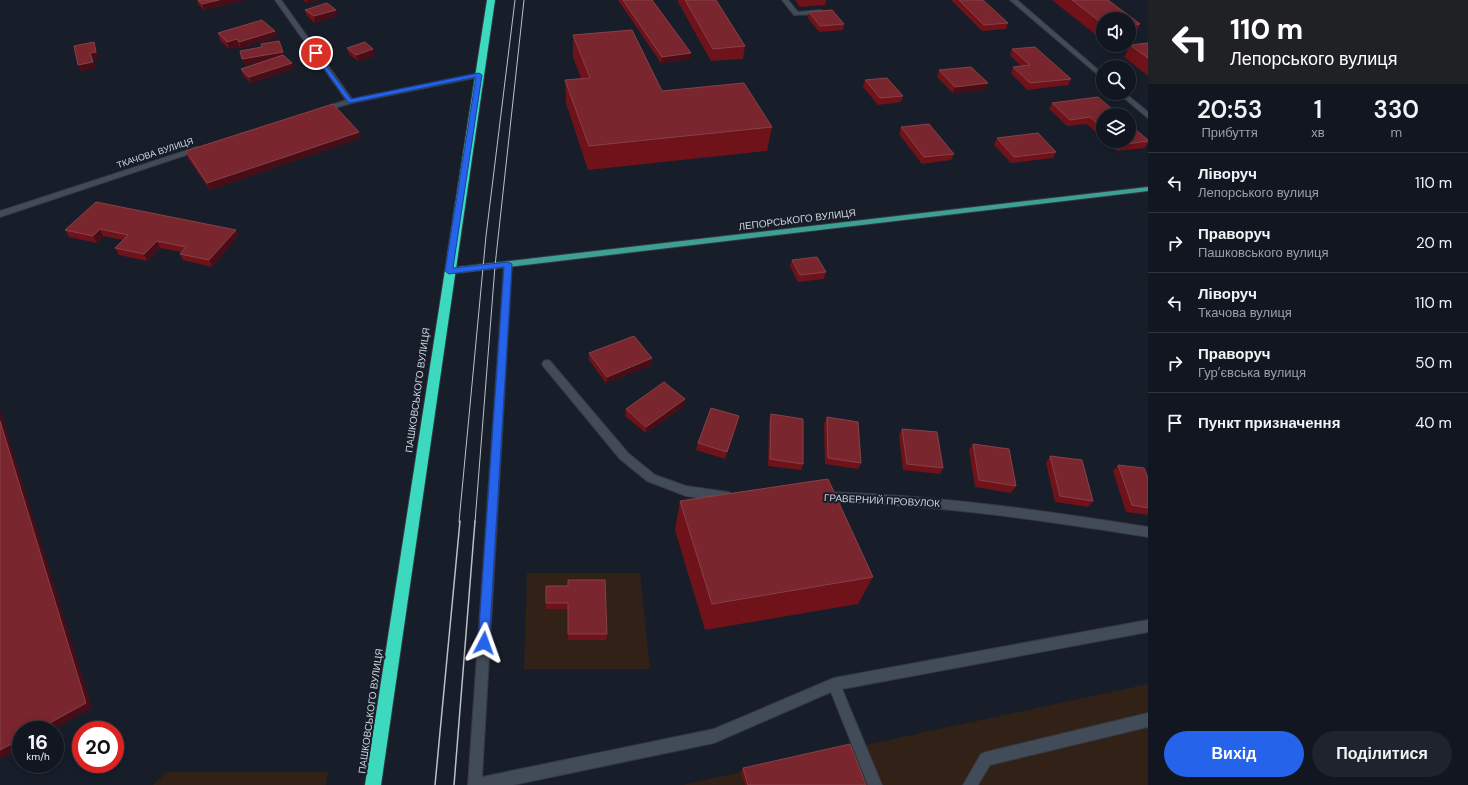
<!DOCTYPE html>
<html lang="uk">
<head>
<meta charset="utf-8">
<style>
	:root { --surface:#111620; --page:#1e232d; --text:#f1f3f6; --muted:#9c9fa5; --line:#30353e; --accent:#2563eb }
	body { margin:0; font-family:"DM Sans",sans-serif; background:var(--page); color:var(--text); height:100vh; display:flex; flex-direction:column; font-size:15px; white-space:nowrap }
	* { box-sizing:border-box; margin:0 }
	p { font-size:13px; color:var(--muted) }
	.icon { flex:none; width:22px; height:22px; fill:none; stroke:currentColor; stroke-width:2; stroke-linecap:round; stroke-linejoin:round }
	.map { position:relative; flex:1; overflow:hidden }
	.drawer { display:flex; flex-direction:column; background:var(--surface); width:320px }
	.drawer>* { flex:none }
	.top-card { background:#202124; color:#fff; overflow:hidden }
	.fabs { position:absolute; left:1096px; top:12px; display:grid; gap:8px }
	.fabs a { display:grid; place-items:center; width:40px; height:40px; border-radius:50%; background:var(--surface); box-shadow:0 2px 10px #0003,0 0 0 1px var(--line); font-size:20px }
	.speed { position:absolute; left:12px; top:721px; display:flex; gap:8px; font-size:20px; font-weight:700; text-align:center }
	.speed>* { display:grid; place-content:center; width:52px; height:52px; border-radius:50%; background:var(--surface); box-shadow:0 2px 10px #0003,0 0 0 1px var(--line); line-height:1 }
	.speed small { font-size:10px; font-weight:400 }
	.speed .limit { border:6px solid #d22; background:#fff; color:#111 }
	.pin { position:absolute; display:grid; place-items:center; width:34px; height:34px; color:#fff; margin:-17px; border:2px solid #fff; border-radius:50%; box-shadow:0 1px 4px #0007 }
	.me { position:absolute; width:44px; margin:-22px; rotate:4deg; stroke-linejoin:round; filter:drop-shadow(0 0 3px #0008) }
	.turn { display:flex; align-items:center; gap:14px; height:84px; padding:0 16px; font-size:18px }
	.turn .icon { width:52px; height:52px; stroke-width:2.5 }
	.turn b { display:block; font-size:28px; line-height:34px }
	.eta { display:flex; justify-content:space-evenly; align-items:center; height:68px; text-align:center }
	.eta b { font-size:24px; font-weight:600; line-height:28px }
	.cta { display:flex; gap:8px; margin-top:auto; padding:8px 16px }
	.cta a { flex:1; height:46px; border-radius:24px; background:var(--accent); color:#fff; font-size:16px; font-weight:600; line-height:46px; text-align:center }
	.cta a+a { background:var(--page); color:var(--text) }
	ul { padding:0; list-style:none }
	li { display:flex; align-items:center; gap:12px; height:60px; padding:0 16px; border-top:1px solid var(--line) }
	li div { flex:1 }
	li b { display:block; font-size:15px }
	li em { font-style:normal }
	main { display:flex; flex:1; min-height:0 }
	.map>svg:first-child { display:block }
	.industrial { fill:#312117 }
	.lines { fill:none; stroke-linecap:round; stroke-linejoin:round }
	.minor-casing { stroke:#343942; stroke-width:2 }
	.major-casing { stroke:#343942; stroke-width:2 }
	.highway-casing { stroke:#343942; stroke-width:2 }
	.minor { fill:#424b58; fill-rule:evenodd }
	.major { fill:#3ea095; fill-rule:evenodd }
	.highway { fill:#3cd9be; fill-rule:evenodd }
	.tram-far1 { stroke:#bbc0c9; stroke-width:1 }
	.tram { stroke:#bbc0c9; stroke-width:1.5 }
	.wall { fill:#6f1219 }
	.shaded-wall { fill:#480e17 }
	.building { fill:#79262e; stroke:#874149 }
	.route { fill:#2563eb; stroke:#184099 }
	.labels { text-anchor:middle; stroke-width:4; stroke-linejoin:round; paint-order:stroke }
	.far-street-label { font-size:9px; fill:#ced3db; stroke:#171e2a }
	.street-label { font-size:10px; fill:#ced3db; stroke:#171e2a }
</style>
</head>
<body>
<main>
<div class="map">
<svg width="1148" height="785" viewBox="0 0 1148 785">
	<rect width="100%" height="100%" fill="#171e2a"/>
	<!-- industrial -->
	<path class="industrial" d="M527,573H640L650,669H524Z
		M1148,684V785H682L847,749Z
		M167,772H328L326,785H153Z"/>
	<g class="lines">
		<defs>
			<path id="minor" d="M275,0H281L352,99L479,73L482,75L479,77L352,103L324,111H320V109L346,100Z
				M782,0H788L798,12L821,10L824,12L821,14L794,15Z
				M1010,0H1017L1103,74V79Z
				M1118,93H1125L1148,112V118Z
				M197,147H200L204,149L0,217V211Z
				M508,261L512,264L482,777L714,729L834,678L1148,620V632L842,689L882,785H868L831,692L714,743L513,785H468L504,264Z
				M547,360L550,361L628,453L655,475L686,486L728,492L732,494L734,497L732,500L728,502L686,496L647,481L620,459L544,367L542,364L544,361Z
				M824,492C933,495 1040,510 1148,527V537C1040,520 933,504 824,502L820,500L818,497L820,494Z
				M1148,713V727L990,765L978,785H963L981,754L986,752Z"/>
			<path id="major" d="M1148,187V191L449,274L445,271L449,268Z"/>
			<path id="highway" d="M487,0H495L381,785H365Z"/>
		</defs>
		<!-- minor casing -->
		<use href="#minor" class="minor-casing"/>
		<!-- major casing -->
		<use href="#major" class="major-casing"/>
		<!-- highway casing -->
		<use href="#highway" class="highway-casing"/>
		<!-- minor -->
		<use href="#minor" class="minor"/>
		<!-- major -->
		<use href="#major" class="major"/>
		<!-- highway -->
		<use href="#highway" class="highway"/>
		<!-- tram-far1 -->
		<path class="tram-far1" d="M459,522L486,236L515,0
			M475,522L495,266L524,0"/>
		<!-- tram -->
		<path class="tram" d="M435,785L460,521
			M454,785L475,521"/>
	</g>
	<!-- wall -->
	<path class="wall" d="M197,0H244L204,10L198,4Z
		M303,0H318L307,3Z
		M618,0H652L691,53L690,59L661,63Z
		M678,0H716L745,46L743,59L711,61L678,2Z
		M795,0H826L825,5L800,7Z
		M952,0H983L1008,23L1006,29L982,31L952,1Z
		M1052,0H1108L1140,24L1134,36L1129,37V19H1103V39H1101Z
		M305,10H336L337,16L315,23L307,16Z
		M809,12L844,24L843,30L819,32L808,18Z
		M275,31L277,37L241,48L239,46L229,49L220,40L218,33Z
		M573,35L662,91L772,127L767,151L588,170L566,103L565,80L581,78L573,57Z
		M1148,43V76L1124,57L1130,45Z
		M262,47L283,52L284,56L292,63L293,69L251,83L243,75L241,69L262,62L244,65Z
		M347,48L375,56L358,61L349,54Z
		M1012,49L1071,79L1068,85L1027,90L1011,73L1013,67L1021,66L1010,55Z
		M939,70L988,83L985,90L953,93L937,77Z
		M865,80L903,96L901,102L878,105L863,87Z
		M1052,103L1103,115V139L1087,124L1067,126L1049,109Z
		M901,127L954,154L951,160L922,164L899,134Z
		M359,132L360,138L210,190L188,158L186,151Z
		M997,138L1056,152L1053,158L1011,163L994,145Z
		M1148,140V143L1145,148L1117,151L1106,141Z
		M96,202L236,230L238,236L212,267L183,260L180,254L181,252L160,248L147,261L119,255L115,248L123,240L103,236L97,243L69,237L65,230Z
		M792,260L826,272L824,279L798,282L790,266Z
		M589,353L652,365L606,383L589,360Z
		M684,406L646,433L625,416L626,409Z
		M771,414L803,464L801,470L768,466L769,421Z
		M827,417L861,463L858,469L825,464L824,424Z
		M738,422L725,459L696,450L698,443Z
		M902,429L943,468L940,474L903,470L899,435Z
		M973,444L1016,486L1011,493L975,487L969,450Z
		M1050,456L1093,501L1088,507L1055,502L1046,463Z
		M1118,465L1148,478V515L1126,512L1113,471Z
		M680,501L873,577L858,604L705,630L675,530Z
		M546,586L607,634L606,640H568V609H546Z
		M743,768L866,785H745L741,772Z"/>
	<!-- shaded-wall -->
	<path class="shaded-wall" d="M219,0H244L204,10L202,4Z
		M306,0H318L307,3Z
		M336,10L337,16L315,23L314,16Z
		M275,31L277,37L241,48L239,42Z
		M237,39L239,46L229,49L227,42Z
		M94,42L96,49L99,58L93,59L96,68L81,72L78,65Z
		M373,49L375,56L358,61L356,55Z
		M283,52L285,58L244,65L242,59Z
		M691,53L690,59L661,63L662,57Z
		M292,63L293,69L251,83L249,77Z
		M988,83L985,90L953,93L955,87Z
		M359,132L360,138L210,190L207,183Z
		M100,229L103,236L97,243L93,236Z
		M236,230L238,236L212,267L209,260Z
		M157,241L160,248L147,261L144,254Z
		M652,358V365L606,383L607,377Z
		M685,399L684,406L646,433V427Z
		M0,410L92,708L52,730H37L0,421Z
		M739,416L738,422L725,459L727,452Z
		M21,739V747L0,759V750Z"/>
	<!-- building -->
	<path class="building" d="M198,0H219L202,4Z
		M623,0H652L691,53L662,57Z
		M685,0H716L745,46L713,49Z
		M959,0H983L1008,23L984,25Z
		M1072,0H1108L1140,24L1129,25V19H1103V24Z
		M327,3L336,10L314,16L305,10Z
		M832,10L844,24L820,26L809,12Z
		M262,20L275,31L239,42L237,39L227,42L218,33Z
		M632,30L662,91L744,83L772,127L589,146L565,80L590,78L573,35Z
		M279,41L283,52L242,59L240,51L262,47L261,44Z
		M94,42L96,52L90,53L93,62L78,65L74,46Z
		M365,42L373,49L356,55L347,48Z
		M1148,43V58L1130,45Z
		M1035,47L1071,79L1030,83L1013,67L1030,65L1012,49Z
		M283,55L292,63L249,77L241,69Z
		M971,67L988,83L955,87L939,70Z
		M887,78L903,96L880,98L865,80Z
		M1098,97L1119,115H1103V129L1090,117L1070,120L1052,103Z
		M333,104L359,132L207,183L186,151Z
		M929,124L954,154L924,157L901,127Z
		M1129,124L1148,140V141L1120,145L1116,141H1129Z
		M1038,133L1056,152L1014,157L997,138Z
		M96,202L236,230L209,260L180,254L186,247L157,241L144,254L115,248L128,235L100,229L93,236L65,230Z
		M817,257L826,272L800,275L792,260Z
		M634,336L652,358L607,377L589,353Z
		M664,382L685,399L646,427L626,409Z
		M711,408L739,416L727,452L698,443Z
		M771,414L803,419V464L770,459Z
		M827,417L858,422L861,463L828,458Z
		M0,421L86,703L37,730H21V739L0,750Z
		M902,429L937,432L943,468L907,464Z
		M973,444L1009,449L1016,486L979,480Z
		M1050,456L1082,460L1093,501L1060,496Z
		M1118,465L1144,468L1148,478V508L1132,505Z
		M828,479L873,577L712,604L680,501Z
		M568,580H605L607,634H568V603H546V586H568Z
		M850,744L866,785H748L743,768Z"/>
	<!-- route -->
	<path class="route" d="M316,52L351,99L479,73L482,75L453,268L508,262L512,264L489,643L488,647L484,649L480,647L478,643L504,267L449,274L445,271L476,77L350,103L348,102L313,53Z"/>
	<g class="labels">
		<!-- far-street labels -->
		<g class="far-street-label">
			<text transform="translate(155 153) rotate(-18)" y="3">ТКАЧОВА ВУЛИЦЯ</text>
		</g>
		<!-- street labels -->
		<g class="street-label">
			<text transform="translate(797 219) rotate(-7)" y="4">ЛЕПОРСЬКОГО ВУЛИЦЯ</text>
			<text transform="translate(417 390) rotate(-82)" y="4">ПАШКОВСЬКОГО ВУЛИЦЯ</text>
			<text transform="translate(882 500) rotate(3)" y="4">ГРАВЕРНИЙ ПРОВУЛОК</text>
			<text transform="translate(370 711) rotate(-82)" y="4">ПАШКОВСЬКОГО ВУЛИЦЯ</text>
		</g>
	</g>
</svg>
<div class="fabs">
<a><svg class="icon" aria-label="sound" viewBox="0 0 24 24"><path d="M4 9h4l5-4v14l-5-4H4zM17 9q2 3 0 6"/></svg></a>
<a><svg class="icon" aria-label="search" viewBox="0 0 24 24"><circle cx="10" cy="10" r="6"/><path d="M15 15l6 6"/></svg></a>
<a><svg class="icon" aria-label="layers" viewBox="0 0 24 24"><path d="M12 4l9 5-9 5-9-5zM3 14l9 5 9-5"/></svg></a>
</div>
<div class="speed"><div>16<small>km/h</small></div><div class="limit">20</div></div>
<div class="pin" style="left:316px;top:53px;background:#d93025"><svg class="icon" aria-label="arrive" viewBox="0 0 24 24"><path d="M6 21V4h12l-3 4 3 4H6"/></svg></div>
<svg class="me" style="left:484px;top:643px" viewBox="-20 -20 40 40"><path d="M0-17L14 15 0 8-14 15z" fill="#2563eb" stroke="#fff" stroke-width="4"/></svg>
</div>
<section class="drawer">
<div class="top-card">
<div class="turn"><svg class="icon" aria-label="left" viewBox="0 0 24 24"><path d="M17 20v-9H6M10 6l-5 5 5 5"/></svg><div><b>110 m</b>Лепорського вулиця</div></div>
</div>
<div class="eta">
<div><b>20:53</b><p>Прибуття</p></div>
<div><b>1</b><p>хв</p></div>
<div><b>330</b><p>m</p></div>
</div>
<ul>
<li><svg class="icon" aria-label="left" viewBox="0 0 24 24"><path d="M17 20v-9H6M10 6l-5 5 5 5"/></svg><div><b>Ліворуч</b><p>Лепорського вулиця</p></div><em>110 m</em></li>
<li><svg class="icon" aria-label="right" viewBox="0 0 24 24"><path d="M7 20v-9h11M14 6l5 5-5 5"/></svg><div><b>Праворуч</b><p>Пашковського вулиця</p></div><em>20 m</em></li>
<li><svg class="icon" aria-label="left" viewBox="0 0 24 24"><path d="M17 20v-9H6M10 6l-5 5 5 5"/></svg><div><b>Ліворуч</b><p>Ткачова вулиця</p></div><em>110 m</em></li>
<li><svg class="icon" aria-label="right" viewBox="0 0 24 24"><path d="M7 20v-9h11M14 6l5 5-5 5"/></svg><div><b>Праворуч</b><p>Гур’євська вулиця</p></div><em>50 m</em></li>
<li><svg class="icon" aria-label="arrive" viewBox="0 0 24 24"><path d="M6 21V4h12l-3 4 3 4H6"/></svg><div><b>Пункт призначення</b></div><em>40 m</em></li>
</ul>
<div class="cta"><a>Вихід</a><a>Поділитися</a></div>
</section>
</main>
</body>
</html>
